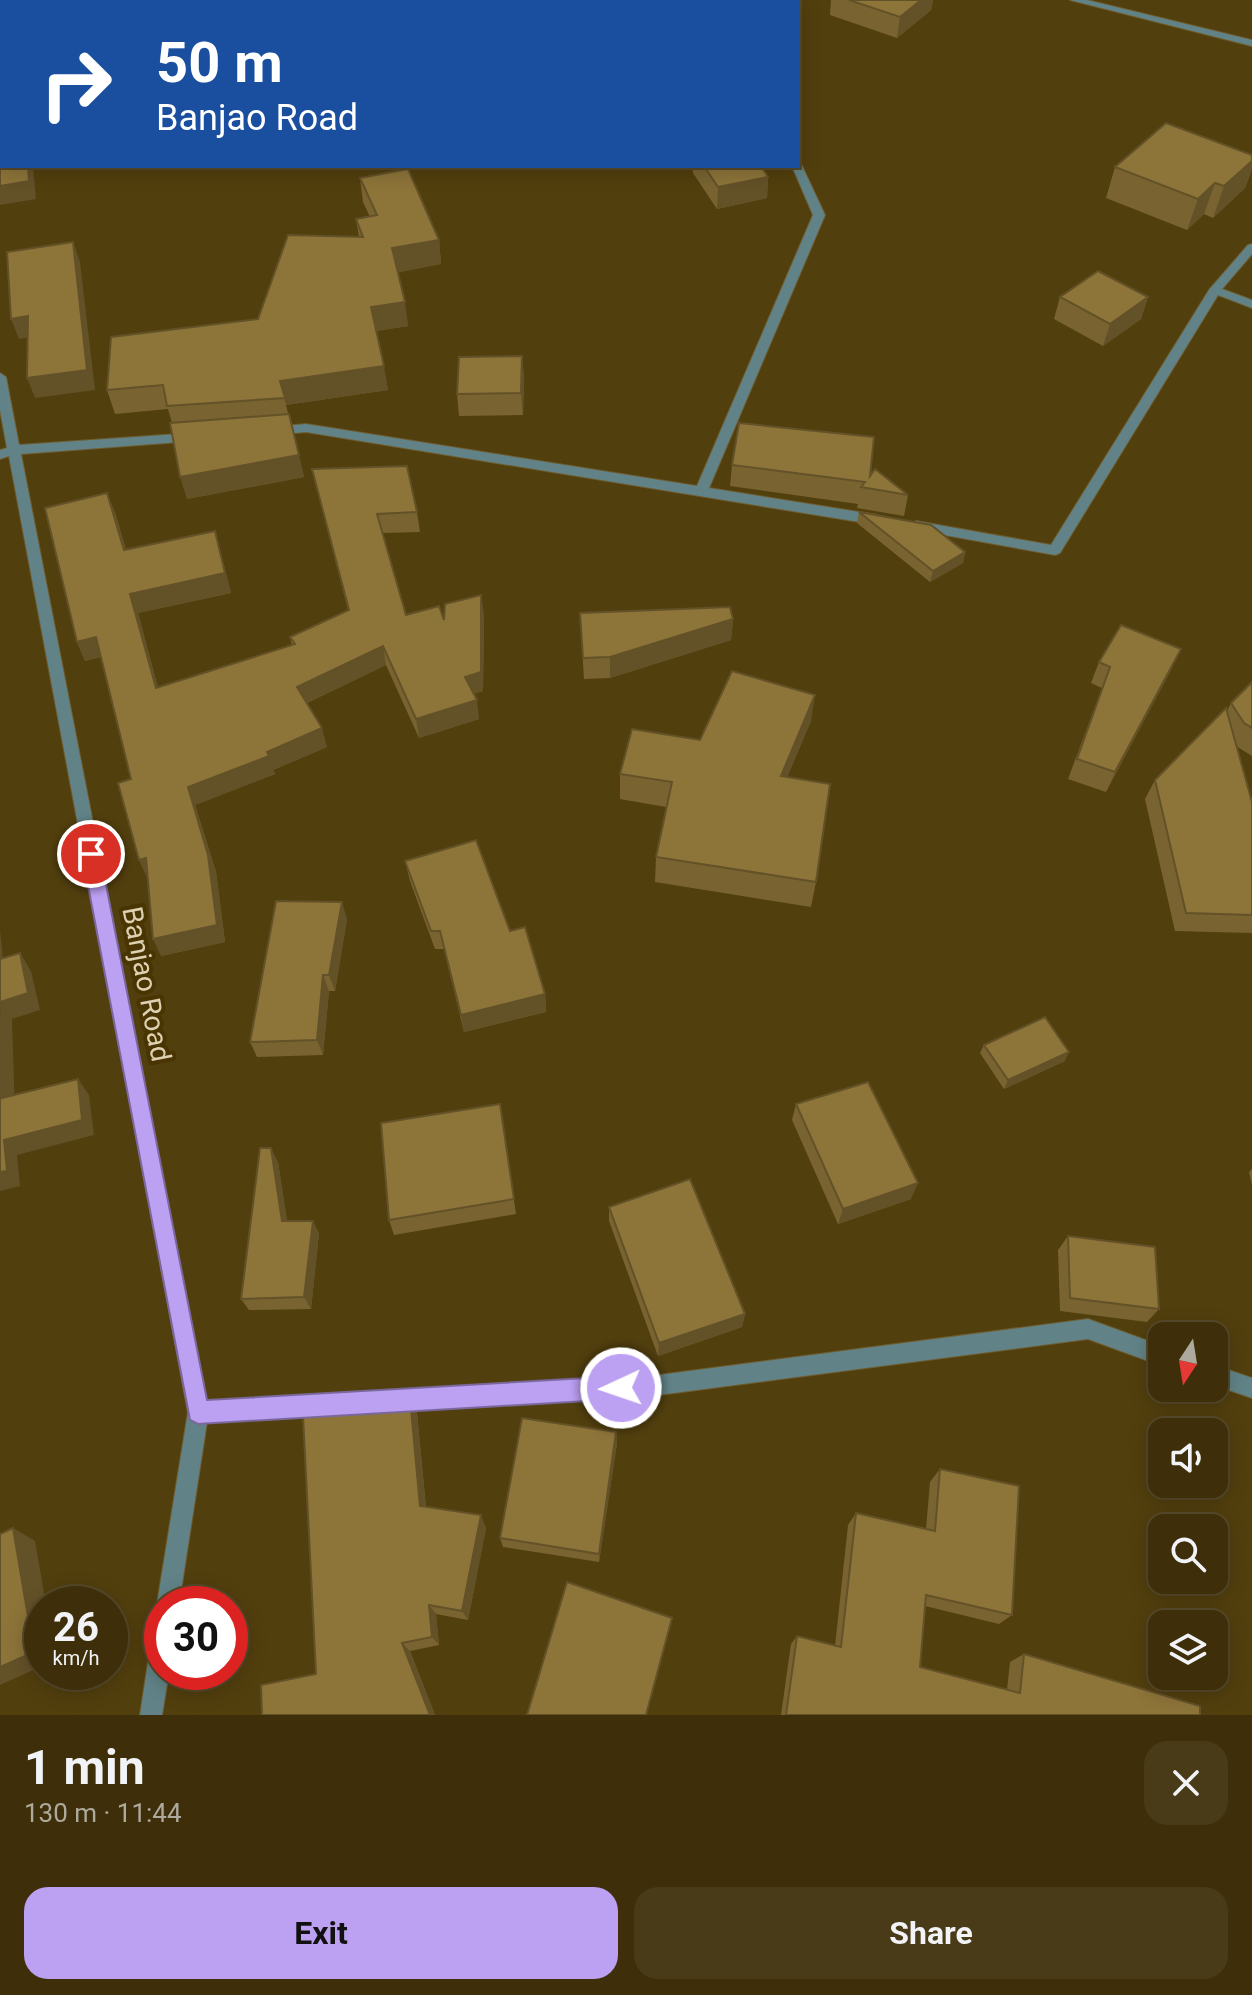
<!DOCTYPE html>
<html lang="en">
<head>
<meta charset="utf-8">
<style>
	:root { --surface:#3e2f0a; --page:#493b18; --text:#f1f3f6; --muted:#ada99c; --line:#574a2b; --accent:#bca0f2 }
	body { margin:0; font-family:Roboto,sans-serif; background:var(--page); color:var(--text); height:100vh; display:flex; flex-direction:column; font-size:30px; white-space:nowrap }
	* { box-sizing:border-box; margin:0 }
	p { font-size:26px; color:var(--muted) }
	.icon { flex:none; width:44px; height:44px; fill:none; stroke:currentColor; stroke-width:2; stroke-linecap:round; stroke-linejoin:round }
	.map { position:relative; height:1715px; overflow:hidden }
	.details { display:flex; flex-direction:column; background:var(--surface); flex:1 }
	.details>* { flex:none }
	.hud { position:absolute; left:0px; top:0px; width:800px; height:168px; box-shadow:0 4px 20px #0003,0 0 0 2px var(--line); background:#1a4fa0; color:#fff; overflow:hidden }
	.needle { width:52px; rotate:192deg }
	.controls { position:absolute; left:1148px; top:1322px; display:grid; gap:16px }
	.controls a { display:grid; place-items:center; width:80px; height:80px; border-radius:16px; background:var(--surface); box-shadow:0 4px 20px #0003,0 0 0 2px var(--line); font-size:40px }
	.speed { position:absolute; left:24px; top:1586px; display:flex; gap:16px; font-size:40px; font-weight:700; text-align:center }
	.speed>* { display:grid; place-content:center; width:104px; height:104px; border-radius:50%; background:var(--surface); box-shadow:0 4px 20px #0003,0 0 0 2px var(--line); line-height:1 }
	.speed small { font-size:20px; font-weight:400 }
	.speed .limit { border:12px solid #d22; background:#fff; color:#111 }
	.pin { position:absolute; display:grid; place-items:center; width:68px; height:68px; color:#fff; margin:-34px; border:4px solid #fff; border-radius:50%; box-shadow:0 2px 8px #0007 }
	.me { position:absolute; width:88px; margin:-44px; rotate:267deg; stroke-linejoin:round; filter:drop-shadow(0 0 6px #0008) }
	.turn { display:flex; align-items:center; gap:28px; height:168px; padding:0 24px; font-size:36px }
	.turn .icon { width:104px; height:104px; stroke-width:2.5 }
	.turn b { display:block; font-size:56px; line-height:68px }
	.round { display:grid; place-items:center; flex:none; width:84px; height:84px; border-radius:24px; background:var(--page) }
	.head { display:flex; align-items:center; justify-content:space-between; height:136px; padding:0 24px }
	h1 { font-size:48px; font-weight:700; line-height:60px }
	.button { display:flex; gap:16px; margin-top:auto; padding:16px 24px }
	.button a { flex:1; height:92px; border-radius:24px; background:var(--accent); color:#111; font-size:32px; font-weight:700; line-height:92px; text-align:center }
	.button a+a { background:var(--page); color:var(--text) }
	.map>svg:first-child { display:block }
	.lines { fill:none; stroke-linecap:round; stroke-linejoin:round }
	.street-casing { stroke:#6e5c2f; stroke-width:2 }
	.street { fill:#618387; fill-rule:evenodd }
	.wall { fill:#796431 }
	.shaded-wall { fill:#635128 }
	.building { fill:#8d7439; stroke:#635128; stroke-width:2 }
	.route { fill:#bca0f2; stroke:#7a689d; stroke-width:2 }
	.labels { text-anchor:middle; stroke-width:8; stroke-linejoin:round; paint-order:stroke }
	.street-label { font-size:28px; fill:#ded0b2; stroke:#483501 }
</style>
</head>
<body>
<div class="map">
<svg width="1252" height="1715" viewBox="0 0 1252 1715">
	<rect width="100%" height="100%" fill="#523f0e"/>
	<g class="lines">
		<defs>
			<path id="street" d="M777,0H789L775,2Z
				M1070,0H1087L1252,40V46Z
				M798,163L802,166L825,215L709,488L878,515L885,520L883,523L878,525L306,432L272,435L266,431L272,427L306,424L697,486L813,215L792,166H798Z
				M1252,244V254L1222,289L1252,300V308L1218,295L1060,553L1055,555L911,529L909,526L916,521L1051,545L1209,290L1248,245Z
				M0,373L6,377L19,445L193,433L199,437L193,441L21,454L206,1401L651,1376L1088,1319L1162,1346V1366L1088,1339L651,1396L207,1422L179,1604H162L160,1612L157,1604L188,1412L9,456L0,459V450L7,448L0,410Z
				M1214,1365L1252,1378V1398L1214,1385Z
				M162,1632V1672H169L162,1715H140L151,1643L154,1635Z"/>
		</defs>
		<!-- street casing -->
		<use href="#street" class="street-casing"/>
		<!-- street -->
		<use href="#street" class="street"/>
	</g>
	<!-- wall -->
	<path class="wall" d="M831,0H933L931,10L897,38L830,15Z
		M1252,155V169L1245,188L1213,218L1204,214L1187,230L1106,198L1115,167Z
		M693,166H761L768,177L767,198L717,209L693,173Z
		M360,178L439,240L441,264L398,272L408,326L376,331L388,390L286,405L304,477L187,499L172,423L168,409L115,414L107,390L258,319L359,237L356,219L370,217L363,202Z
		M1060,297H1148L1141,319L1103,346L1054,319Z
		M522,356L524,378L523,415L459,416L457,394Z
		M732,465L870,476L908,495L904,516L857,508L858,504L730,486Z
		M312,469L417,512L420,532L382,533L406,615L444,620L484,614L483,691L473,694L479,719L419,738L386,665L307,703L327,747L273,770L275,774L195,805L216,872L225,942L161,956L131,779L101,657L85,661L77,642L115,512L126,550H220L231,593L138,613L158,688L292,645L290,637L348,610Z
		M859,512L965,552L963,563L930,582L857,523Z
		M580,613L733,619L731,640L610,678L584,679Z
		M1099,662L1171,670L1106,792L1068,779L1102,688L1091,683Z
		M1252,682V756L1236,746L1252,802V933L1175,931L1145,799L1155,780L1227,711L1231,703Z
		M811,721L787,777L816,882L811,907L655,882L656,857L666,807L620,799V774L700,740Z
		M405,861L510,931L545,994L546,1012L464,1032L444,949H435L410,881Z
		M347,919L335,991H329L323,1055L257,1057L250,1042Z
		M984,1045L1065,1061L1004,1089L980,1053Z
		M500,1104L516,1214L394,1235L389,1220Z
		M796,1104L911,1199L838,1224L792,1120Z
		M278,1162L287,1221L319,1233L311,1309L249,1310L241,1299Z
		M1252,1169V1185L1249,1172Z
		M609,1207L745,1314L742,1327L658,1356L609,1221Z
		M1068,1236L1159,1309L1147,1322L1060,1311L1058,1250Z
		M410,1398L417,1413L426,1507L486,1528L468,1620L436,1614L439,1645L410,1651L435,1715H262L316,1674Z
		M616,1432L617,1443L599,1562L503,1547L500,1538Z
		M940,1469L1012,1615L999,1624L925,1606L920,1667L1007,1690L1010,1662L1024,1654L1200,1715H781L791,1644L797,1636L835,1646L848,1525L856,1513L926,1529L930,1482Z"/>
	<!-- shaded-wall -->
	<path class="shaded-wall" d="M921,0H933L931,10L897,38L900,17Z
		M1252,161V169L1245,188L1213,218L1224,186Z
		M28,166H33L36,199L0,205V186Z
		M768,177L767,198L717,209L718,187Z
		M1215,183L1204,214L1187,230L1198,199Z
		M439,240L441,264L396,273L392,248Z
		M73,242L80,262L95,390L35,398L27,378Z
		M1148,297L1141,319L1103,346L1110,324Z
		M405,302L408,326L375,331L371,307Z
		M28,316L36,336L19,339L11,319Z
		M522,356L524,378L523,415L521,393Z
		M384,366L388,390L286,405L280,381Z
		M299,455L304,477L187,499L180,477Z
		M107,493L115,512L131,569L124,550Z
		M215,531L231,593L138,613L163,707L156,688L130,594Z
		M965,552L963,563L930,582L933,571Z
		M481,595L484,614L483,691L468,695L465,677Z
		M733,619L731,640L610,678V657Z
		M96,637L104,656L85,661L77,642Z
		M383,646L386,665L302,705L297,687Z
		M1181,649L1171,670L1106,792L1115,772Z
		M815,695L811,721L777,802L781,776Z
		M477,700L479,719L419,738L416,719Z
		M322,728L327,747L273,770L275,774L195,805L216,872L225,942L161,956L153,939L188,787Z
		M146,858L147,878L139,860Z
		M342,902L347,919L335,991L329,975Z
		M0,930L5,979L0,972Z
		M20,953L31,971L40,1010L12,1019L15,1114L2,1098L0,1002Z
		M323,975L329,991L323,1055L317,1040Z
		M545,994L546,1012L464,1032L461,1015Z
		M1069,1052L1065,1061L1004,1089L1008,1080Z
		M78,1079L89,1095L94,1135L17,1155L20,1186L0,1191V1172L4,1140Z
		M271,1148L278,1162L289,1234L282,1221Z
		M918,1183L911,1199L838,1224L843,1209Z
		M313,1221L319,1233L311,1309L304,1297Z
		M745,1314L742,1327L658,1356L659,1343Z
		M410,1398L417,1413L427,1519L420,1506Z
		M616,1432L617,1443L599,1562V1554Z
		M481,1515L486,1528L468,1620L462,1611Z
		M13,1528L35,1541L46,1604H42V1666L0,1685V1667Z
		M429,1605L436,1614L439,1645L432,1637Z
		M402,1643L410,1651L435,1715H430Z"/>
	<!-- building -->
	<path class="building" d="M0,0H12V2H2V166H28L29,181L0,186Z
		M849,0H921L900,17Z
		M1166,123L1252,155V161L1224,186L1215,183L1198,199L1115,167Z
		M704,166H761L768,177L718,187Z
		M408,169L439,240L392,248L405,302L371,307L384,366L280,381L285,398L167,406L163,385L107,390L111,337L258,319L288,235L363,237L356,219L377,215L360,178Z
		M73,242L87,370L27,378L28,316L11,319L7,252Z
		M1098,271L1148,297L1110,324L1060,297Z
		M522,356L521,393L457,394L459,357Z
		M289,414L299,455L180,477L170,423Z
		M739,423L874,437L870,476L875,469L908,495L861,487L865,482L732,465Z
		M407,466L417,512L377,514L406,615L439,606L444,620L445,604L481,595V672L465,677L477,700L416,719L383,646L297,687L322,728L267,752L269,756L188,787L208,855L217,925L153,939L146,858L139,860L118,783L131,779L96,637L77,642L45,508L107,493L124,550L215,531L225,573L130,594L156,688L295,644L290,637L349,610L312,469Z
		M859,512L931,525L965,552L933,571Z
		M730,607L733,619L610,657L583,658L580,613Z
		M1121,625L1181,649L1115,772L1077,759L1110,667L1099,662Z
		M732,671L815,695L781,776L830,784L816,882L656,857L672,782L620,774L632,729L700,740Z
		M1252,682V728L1244,723L1231,703Z
		M1226,708L1252,802V915L1186,913L1155,780Z
		M476,840L510,931L525,927L545,994L461,1015L440,931H431L405,861Z
		M276,901L342,902L329,975H323L317,1040L250,1042Z
		M20,953L28,993L0,1002V959Z
		M0,1017L2,1098L78,1079L82,1120L4,1140L7,1171L0,1172Z
		M1045,1017L1069,1052L1008,1080L984,1045Z
		M868,1082L918,1183L843,1209L796,1104Z
		M500,1104L514,1199L389,1220L381,1123Z
		M260,1148H271L282,1221H313L304,1297L241,1299Z
		M690,1179L745,1314L659,1343L609,1207Z
		M1068,1236L1155,1247L1159,1309L1070,1298Z
		M410,1398L420,1506L481,1515L462,1611L429,1605L432,1637L402,1643L430,1715H262L261,1685L316,1674L303,1416Z
		M522,1418L616,1432L599,1554L500,1538Z
		M940,1469L1019,1486L1012,1615L926,1595L920,1667L1020,1693L1024,1654L1200,1706V1715H786L797,1636L841,1647L856,1513L935,1531Z
		M13,1528L34,1652L0,1667V1534Z
		M567,1582L672,1618L646,1715H527Z"/>
	<!-- route -->
	<path class="route" d="M91,846L100,854L207,1400L621,1376L629,1380L632,1388L629,1396L621,1399L198,1424L190,1420L82,854Z"/>
	<g class="labels">
		<!-- street labels -->
		<g class="street-label">
			<text transform="translate(147 984) rotate(79)" y="10">Banjao Road</text>
		</g>
	</g>
</svg>
<div class="controls">
<a><svg class="needle" viewBox="-14 -14 28 28"><path d="M0-13l5 13h-10z" fill="#e53935"/><path d="M0 13l5-13h-10z" fill="#ada99c"/></svg></a>
<a><svg class="icon" aria-label="sound" viewBox="0 0 24 24"><path d="M4 9h4l5-4v14l-5-4H4zM17 9q2 3 0 6"/></svg></a>
<a><svg class="icon" aria-label="search" viewBox="0 0 24 24"><circle cx="10" cy="10" r="6"/><path d="M15 15l6 6"/></svg></a>
<a><svg class="icon" aria-label="layers" viewBox="0 0 24 24"><path d="M12 4l9 5-9 5-9-5zM3 14l9 5 9-5"/></svg></a>
</div>
<div class="speed"><div>26<small>km/h</small></div><div class="limit">30</div></div>
<div class="pin" style="left:91px;top:854px;background:#d93025"><svg class="icon" aria-label="arrive" viewBox="0 0 24 24"><path d="M6 21V4h12l-3 4 3 4H6"/></svg></div>
<svg class="me" style="left:621px;top:1388px" viewBox="-20 -20 40 40"><circle r="17" fill="#bca0f2" stroke="#fff" stroke-width="3"/><path d="M0-11L8 9 0 5-8 9z" fill="#fff"/></svg>
<div class="hud">
<div class="turn"><svg class="icon" aria-label="right" viewBox="0 0 24 24"><path d="M7 20v-9h11M14 6l5 5-5 5"/></svg><div><b>50 m</b>Banjao Road</div></div>
</div>
</div>
<section class="details">
<div class="head"><div><h1>1 min</h1><p>130 m · 11:44</p></div><a class="round"><svg class="icon" aria-label="close" viewBox="0 0 24 24"><path d="M6 6l12 12M18 6L6 18"/></svg></a></div>
<div class="button"><a>Exit</a><a>Share</a></div>
</section>
</body>
</html>
